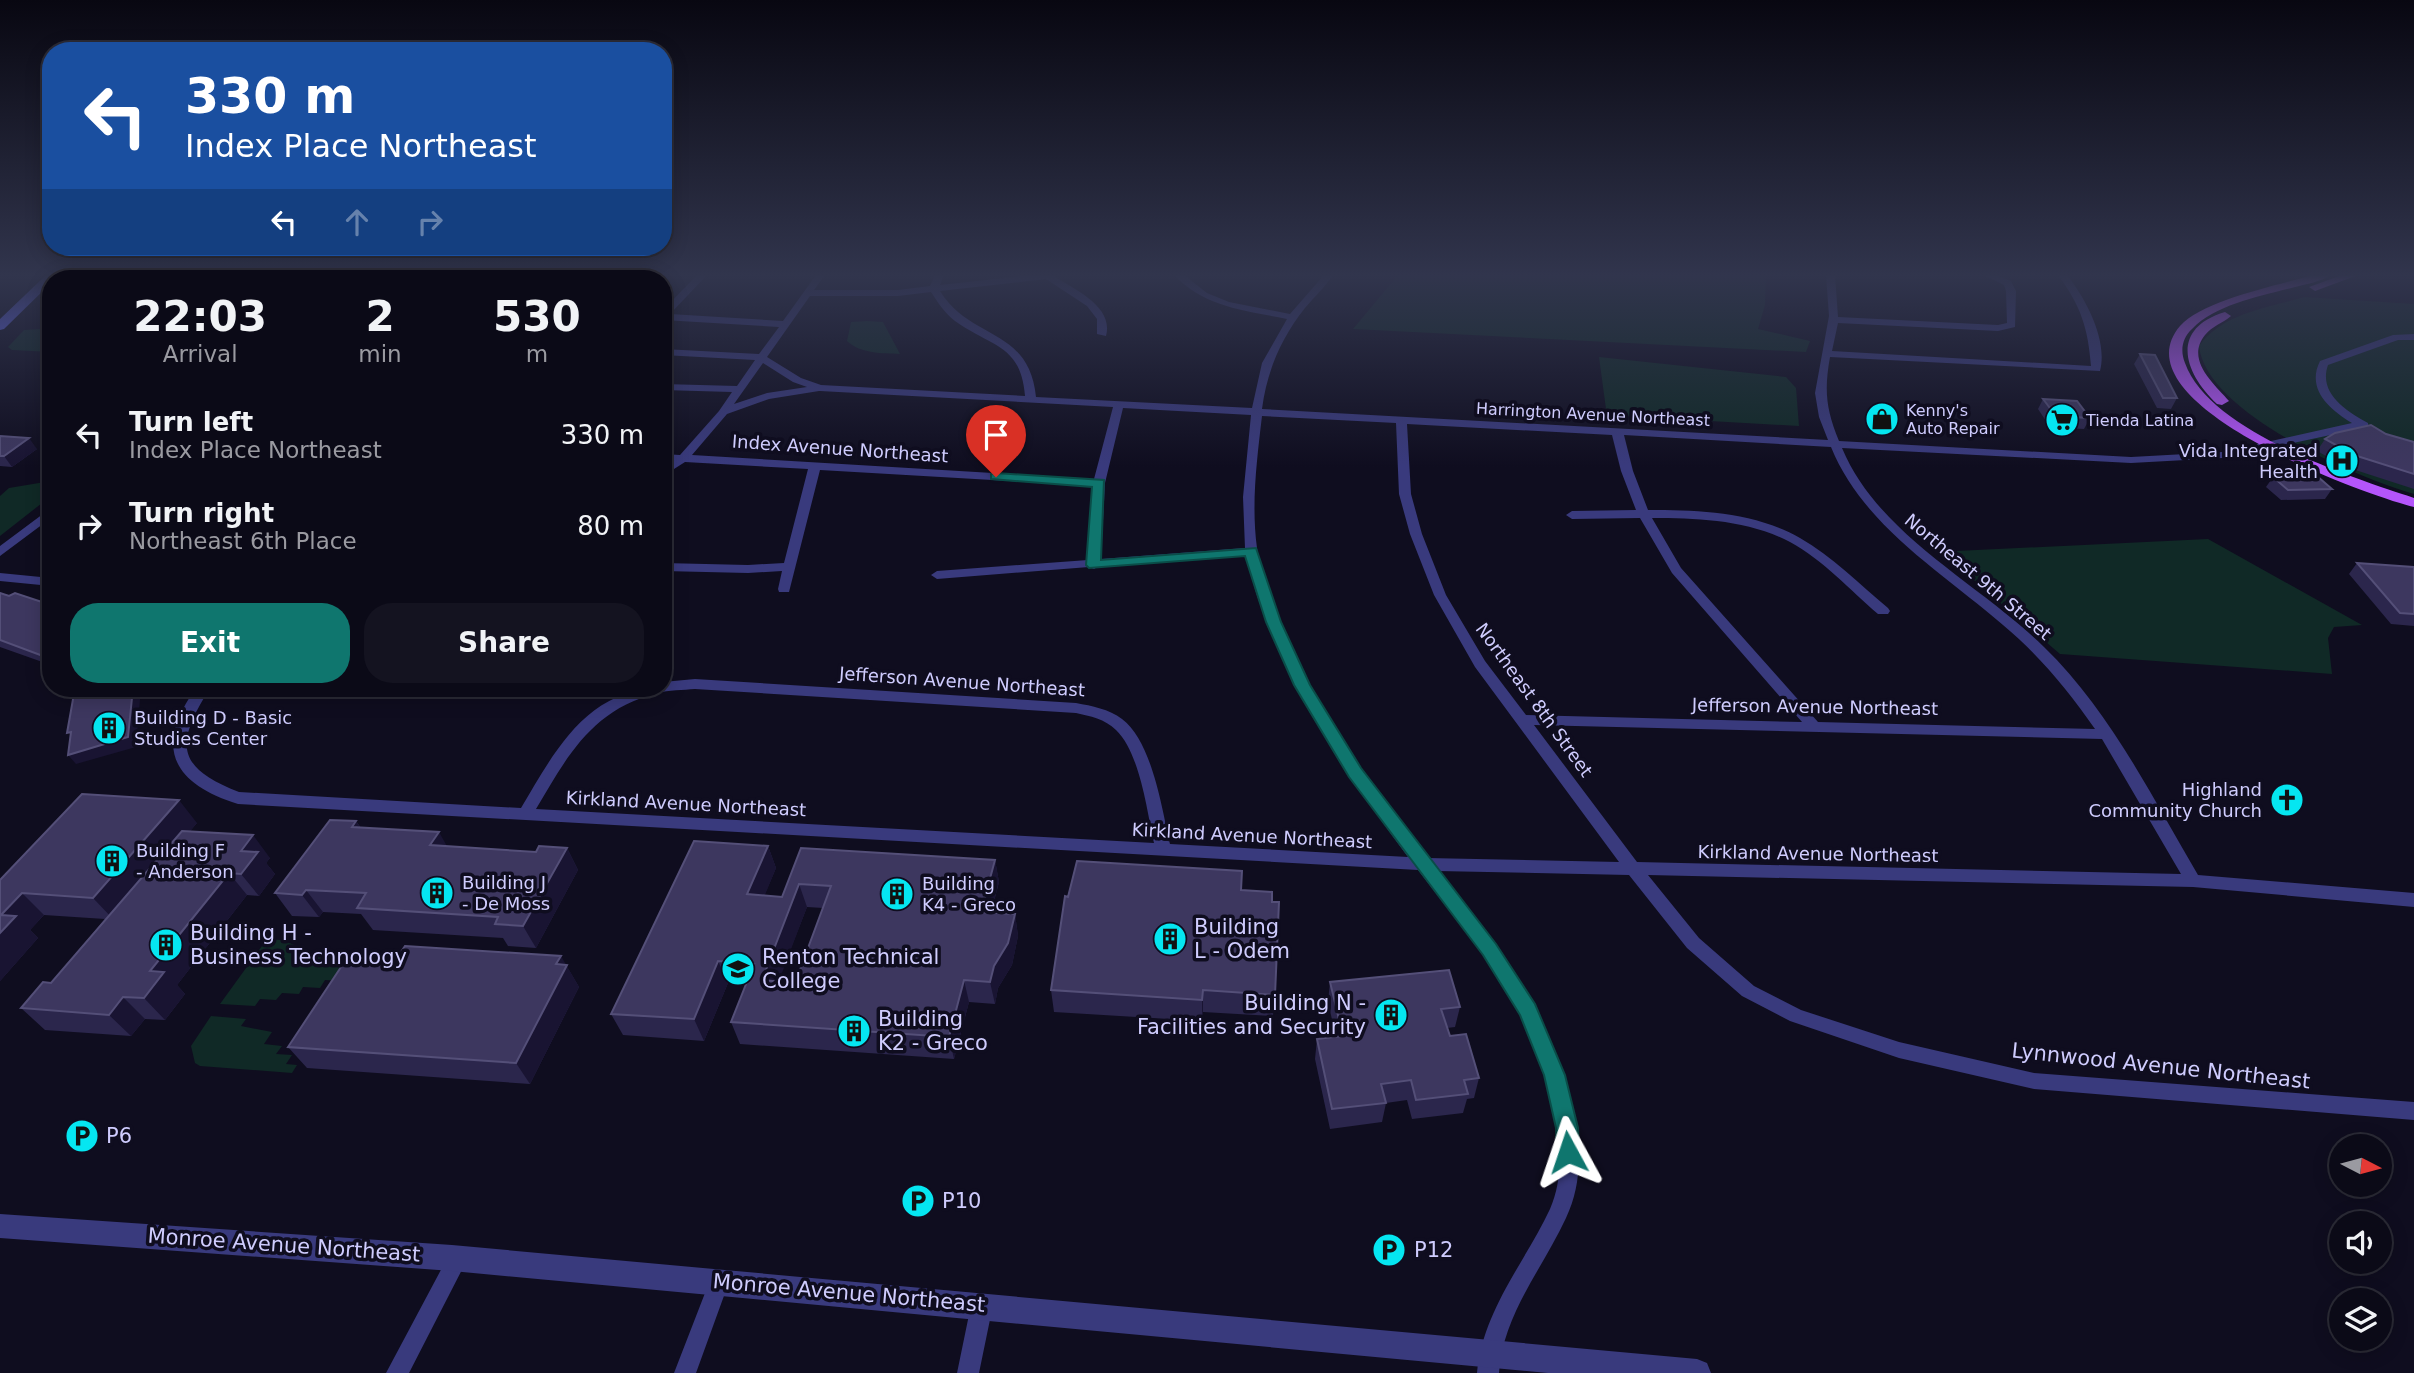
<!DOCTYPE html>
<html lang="en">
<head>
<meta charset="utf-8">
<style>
	:root { --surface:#0b0a17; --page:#141320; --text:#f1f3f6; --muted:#9a9aa1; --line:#2b2b36; --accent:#0f766e }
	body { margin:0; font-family:"DejaVu Sans",sans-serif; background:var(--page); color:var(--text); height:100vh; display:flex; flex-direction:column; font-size:26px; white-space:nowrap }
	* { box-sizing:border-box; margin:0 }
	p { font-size:23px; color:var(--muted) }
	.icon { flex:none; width:38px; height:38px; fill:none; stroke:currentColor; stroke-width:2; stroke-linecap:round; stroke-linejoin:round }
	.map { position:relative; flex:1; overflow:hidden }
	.drawer { position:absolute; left:42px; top:270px; width:630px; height:427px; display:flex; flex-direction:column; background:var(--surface); border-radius:28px; box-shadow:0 4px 18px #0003,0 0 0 2px var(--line) }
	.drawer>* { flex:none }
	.guide { position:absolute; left:42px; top:42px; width:630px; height:214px; border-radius:28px; box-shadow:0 4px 18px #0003,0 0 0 2px var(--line); background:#1a4fa0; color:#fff; overflow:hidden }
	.needle { width:46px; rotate:96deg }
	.fabs { position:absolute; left:2329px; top:1134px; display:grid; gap:14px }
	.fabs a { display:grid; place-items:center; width:63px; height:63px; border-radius:50%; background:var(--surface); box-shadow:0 4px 18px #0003,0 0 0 2px var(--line); font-size:35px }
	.pin { position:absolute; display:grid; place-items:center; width:60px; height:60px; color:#fff; margin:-72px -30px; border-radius:50% 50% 50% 0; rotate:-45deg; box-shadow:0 0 7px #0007 }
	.pin .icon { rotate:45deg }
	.me { position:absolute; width:77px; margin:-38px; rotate:355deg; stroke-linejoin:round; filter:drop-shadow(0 0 5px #0008) }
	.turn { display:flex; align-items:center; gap:24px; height:147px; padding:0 28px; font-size:32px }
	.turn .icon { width:91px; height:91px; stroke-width:2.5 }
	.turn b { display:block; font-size:49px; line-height:60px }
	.lanes { display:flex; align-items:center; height:66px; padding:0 28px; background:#0003; justify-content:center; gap:35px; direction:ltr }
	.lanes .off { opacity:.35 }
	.eta { display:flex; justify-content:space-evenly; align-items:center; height:119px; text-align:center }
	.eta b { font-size:42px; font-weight:700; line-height:49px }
	.primary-button { display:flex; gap:14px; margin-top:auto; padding:14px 28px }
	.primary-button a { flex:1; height:80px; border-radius:28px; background:var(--accent); color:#fff; font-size:28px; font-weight:700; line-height:80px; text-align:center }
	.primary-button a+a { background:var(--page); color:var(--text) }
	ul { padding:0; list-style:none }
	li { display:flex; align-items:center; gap:21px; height:91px; padding:0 28px }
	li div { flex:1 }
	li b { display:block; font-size:26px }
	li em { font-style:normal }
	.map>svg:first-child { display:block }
	.green { fill:#102926 }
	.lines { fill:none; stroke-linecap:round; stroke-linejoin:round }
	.minor { fill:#393a7d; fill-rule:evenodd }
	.tertiary { fill:#393a7d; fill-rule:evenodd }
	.secondary { fill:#656afc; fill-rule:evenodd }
	.primary { fill:#b455fb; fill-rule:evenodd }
	.wall { fill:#2b264c; fill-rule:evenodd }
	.shaded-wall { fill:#191432 }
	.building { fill:#3d375f; stroke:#544f78; stroke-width:2; fill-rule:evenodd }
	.route { fill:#0f766e; stroke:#0a4d48; stroke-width:2 }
	.labels { text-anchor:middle; stroke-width:7; stroke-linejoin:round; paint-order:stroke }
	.far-poi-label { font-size:16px; fill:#cfccfe; stroke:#0f0d1f; text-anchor:start }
	.far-street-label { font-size:16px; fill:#cfccfe; stroke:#0f0d1f }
	.street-label { font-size:18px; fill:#cfccfe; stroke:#0f0d1f }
	.poi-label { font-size:18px; fill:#cfccfe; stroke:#0f0d1f; text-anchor:start }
	.near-poi-label { font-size:21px; fill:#cfccfe; stroke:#0f0d1f; text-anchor:start }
	.near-street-label { font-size:21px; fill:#cfccfe; stroke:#0f0d1f }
</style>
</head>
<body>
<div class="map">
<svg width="2414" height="1373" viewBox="0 0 2414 1373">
	<rect width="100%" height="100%" fill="#0f0d1f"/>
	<!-- green -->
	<path class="green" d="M1398,275H1766L1765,305L1758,329L1810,341L1806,352L1353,329Z
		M2304,297L2414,304V494C2356,477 2206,413 2199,346C2222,313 2267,308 2304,297Z
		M867,321L883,322L900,354C882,353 861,354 847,341L851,322Z
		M41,329L51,331V352L12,350L8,347L24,330Z
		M1599,357L1786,377L1796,388L1799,426L1622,416L1606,409Z
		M51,481V496L0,536V496L9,488Z
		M2208,539L2362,625L2334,627L2328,638L2332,674L2060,654L1970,577L1935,552Z
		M267,939L281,940L352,966L342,981L325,980L320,988L303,987L299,994L282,993L276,1000L260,999L255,1006L220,1004Z
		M211,1016L246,1019L241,1026L272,1032L264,1044L282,1046L276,1054L292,1055L286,1064L297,1065L292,1073L200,1066L195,1063L191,1046Z"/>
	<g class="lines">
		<!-- minor -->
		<path class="minor" d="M348,275H358L355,278H345Z
			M441,275H458L451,278H433Z
			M473,275H483L486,278H476Z
			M697,275H707L670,314L783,321L816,275H825L814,290H898L930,286L935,275H944L940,285L1032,275H1056L1055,277C1076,290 1114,307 1106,336L1097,334V319L1087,306L1046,279L940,291C971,341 1029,327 1036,397L1252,408L1262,363L1287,319C1244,310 1206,308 1174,275H1184L1207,293L1229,302L1290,314L1324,275H1333C1326,286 1314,297 1305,308C1281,338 1267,371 1262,409L1828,440L1819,417L1815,393L1829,316L1826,275H1835L1838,317L1998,325L2007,323L2006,291L2004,285L1984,275H1996L2011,281L2016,291L2015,327L1998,331L1838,323L1832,351L2091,366C2088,328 2081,306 2058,275H2067C2086,299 2108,340 2100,371L1830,357C1824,391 1826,409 1839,441L2131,457L2222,452L2352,423C2329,409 2306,389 2320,361L2393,335L2414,334V340H2398L2328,365C2318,393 2346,411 2368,423V427L2222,458L2131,463L1842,448C1879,536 1978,582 2044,647C2110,711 2152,797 2198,875L2414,893V907L2193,887L1648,875L1699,938L1754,986L1801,1010L1899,1042L2034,1073L2414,1102V1120L2034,1089L1899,1058L1790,1021L1742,996L1687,948L1629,875L1437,871C1499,949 1553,1014 1573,1114C1581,1151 1582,1184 1566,1218C1542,1270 1503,1314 1499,1373H1477C1483,1310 1524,1264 1550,1209C1562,1181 1561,1154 1556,1125C1539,1017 1482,953 1418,870L238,804C171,783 154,746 196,688H210C176,742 174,767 239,792L521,808C555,751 587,688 663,688V682L695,679L1076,703C1092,706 1109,709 1122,719C1152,741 1162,809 1170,844L1408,857C1342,768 1270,665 1246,555L1099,566L1094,569L1089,567L937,579L931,575L937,571L1088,560L1093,486L820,470L789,592H779L778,589L782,571L748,573L663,571V563L748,565L784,563L808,469L685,462L663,476V467L672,461L663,460V454L680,455L719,411L732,392L663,390V384L737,386L755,360L663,355V349L759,354L779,327L663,320V310ZM931,292C938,303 945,313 955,321C991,347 1021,344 1025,396L821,385L801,378L767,357L810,296H898ZM763,363L793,382L807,387L767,393L734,404ZM819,391H820L1113,407L1094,479L692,455L727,414L769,399ZM1123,408L1251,415L1243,497L1245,548L1101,559L1105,483ZM1262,416L1396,423L1399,494L1410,534L1434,595L1475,667L1619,862L1427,858C1366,781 1310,701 1276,609C1269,589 1260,569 1257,548C1251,504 1257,459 1262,416ZM1407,424L1612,435L1621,471L1636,510L1572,511L1566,515L1572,519L1640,518L1672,573L1802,722L1526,715L1485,661L1446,595L1422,534L1411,494ZM1624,435L1831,447C1863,526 1942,572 2003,625C2039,655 2068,690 2095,729L1818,722L1681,568L1652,518C1698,518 1748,520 1790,542C1823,560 1850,590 1878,614H1888L1890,611L1888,608C1859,584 1832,556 1800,538C1755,512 1699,510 1648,510L1633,471ZM695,689L1076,713C1090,716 1105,719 1116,730C1140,753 1147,811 1154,843L536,809C568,755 592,710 657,693C669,690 683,690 695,689ZM1534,725L2102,739L2181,874L1637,862Z
			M51,508V518L0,556V546Z
			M0,573L51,578V586L0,581Z
			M458,1248L465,1251L468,1258L409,1373H386L451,1251Z
			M719,1272L726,1275L729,1282L696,1373H674L712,1275Z
			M982,1294L989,1298L993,1305L979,1373H957L971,1305L975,1298Z"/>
		<!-- tertiary -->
		<path class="tertiary" d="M0,1214L452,1245L1697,1359L1707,1363L1711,1373H1548L452,1271L0,1238Z"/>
		<!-- secondary -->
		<path class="secondary" d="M46,275H58L51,278V283L4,329L0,330V319Z"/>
		<!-- primary -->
		<path class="primary" d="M2313,275H2330C2321,282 2306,284 2295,287C2262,296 2216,304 2192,329C2182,338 2180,351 2185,363C2209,431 2350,477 2414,498V507C2365,495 2114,404 2180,326C2203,300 2279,285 2313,275Z
			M2342,275H2358L2315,291L2309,287Z
			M2225,312L2231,316C2223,323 2212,326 2205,335C2185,360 2214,384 2229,401L2222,405L2217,404C2184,373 2169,329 2225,312Z"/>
	</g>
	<!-- wall -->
	<path class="wall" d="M2140,354L2177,398L2171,409L2157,408L2134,364Z
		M2043,399L2090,418L2084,429L2050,427L2038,409Z
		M2386,434L2414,442V489L2346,467L2317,451L2325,439Z
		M0,436L37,449L12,467L0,466Z
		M2273,477L2332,489L2325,499L2281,500L2266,487Z
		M2357,563L2414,567V626L2391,624L2349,574Z
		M0,593L51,605V668L48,664L0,647Z
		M356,821L361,828L447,846L536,852L567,848L578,870L536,948L508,946L503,938L373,930L361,914L323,912L319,917L292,916L275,893Z
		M197,823L190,831L270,858L266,863L275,874L259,896L247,895L177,985L185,994L165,1020L145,1019L131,1036L45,1030L21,1008L51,983L105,919L44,915L30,930L38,938L0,981V880Z
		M768,846L776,868L764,896L782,897L801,848L995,860L999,882L991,913L1015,914L1018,936L1012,965L998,988L995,1004L969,1002L954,1059L740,1044L731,1022L746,985L728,983L704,1041L623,1035L611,1014ZM807,907L823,908L795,983L778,981Z
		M1241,890L1272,902H1279L1273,1016L1203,1012L1202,1021L1054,1012L1051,990Z
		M566,965L579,987L530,1084L307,1068L288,1047Z
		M1330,982L1460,1007L1455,1027L1447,1028L1450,1036L1479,1078L1474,1098L1467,1099L1463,1113L1412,1119L1407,1100L1386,1103L1382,1122L1330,1129L1315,1059L1317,1039L1336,1037L1328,1002Z"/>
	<!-- shaded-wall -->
	<path class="shaded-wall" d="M29,438L37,449L12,467L4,456Z
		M133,688H141L136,747L76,764L68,755Z
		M179,800L197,823L114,920L93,898Z
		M356,821L371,844L352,827Z
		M439,832L452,855L430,845Z
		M253,835L270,858L266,863L275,874L259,896L241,874V851Z
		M768,846L776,868L756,917L747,894Z
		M567,848L578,870L536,948L523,926Z
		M995,860L999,882L985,934L981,912Z
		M229,873L247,895L177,985L185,994L165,1020L144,998L150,971Z
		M799,884L807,907L771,1002L762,980Z
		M306,890L323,912L319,917L302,895Z
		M22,893L44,915L30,930L38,938L0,981V933L1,915Z
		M1015,914L1018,936L1012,965L998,988L995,1004L990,982L994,966Z
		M561,956L579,987L530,1084L516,1063L556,964Z
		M718,961L728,983L704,1041L694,1019Z
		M964,980L969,1002L954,1059L949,1037Z
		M1203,990V1012L1202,1021V1000Z
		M123,997L145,1019L131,1036L109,1015Z"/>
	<!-- building -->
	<path class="building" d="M2140,354L2155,355L2177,398H2163Z
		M2043,399L2077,401L2090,418L2056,416Z
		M2371,425L2386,434L2414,442V474L2354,455L2325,439L2335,433Z
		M0,436L29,438L4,456H0Z
		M2317,476L2332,489L2288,490L2273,477Z
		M2357,563L2414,567V614L2400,613Z
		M0,593L9,596L15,593L51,605V659L0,640Z
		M75,688H133L128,737L68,755L71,732L67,733Z
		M82,794L179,800L93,898L22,893L1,915L16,916L0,933V880Z
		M330,820L356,821L352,827L439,832L430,845L536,852L539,846L567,848L523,926L495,924L498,917L357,908L366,893L306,890L302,895L275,893Z
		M182,831L253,835L241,851L258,852L241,874L229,873L150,971L164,972L144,998L123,997L109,1015L21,1008L43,982L51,983Z
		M694,841L768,846L747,894L782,897L801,848L995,860L981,912L1015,914L1008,943L994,966L990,982L964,980L949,1037L731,1022L754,964L718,961L694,1019L611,1014ZM799,884L831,886L795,983L762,980Z
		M1077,861L1242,871L1241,890L1272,892V902H1279L1275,995L1203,990L1202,1000L1051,990L1065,896L1068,897Z
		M405,946L561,956L556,964L567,965L516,1063L288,1047L351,952L399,955Z
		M1449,970L1460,1007L1441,1009L1450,1036L1466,1034L1479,1078L1464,1080L1468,1094L1416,1100L1411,1080L1381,1084L1386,1103L1332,1109L1317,1039L1343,1036L1330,982Z"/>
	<!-- sky -->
	<linearGradient id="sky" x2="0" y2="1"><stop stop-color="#080711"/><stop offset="0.59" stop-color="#31354d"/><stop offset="1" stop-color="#31354d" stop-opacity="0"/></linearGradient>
	<rect width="2414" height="467" fill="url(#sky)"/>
	<!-- route -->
	<path class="route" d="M996,473L1104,480L1101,560L1256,548L1281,622L1310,685L1361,768L1496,944L1535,1004L1565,1075L1578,1128L1579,1152L1575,1159L1568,1162L1560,1159L1557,1152L1556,1128L1544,1075L1520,1015L1483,955L1349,777L1294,685L1266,622L1245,556L1089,568L1086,565L1092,487L991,479V474Z"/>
	<!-- icons -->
	<defs>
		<symbol id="shop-disc" viewBox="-11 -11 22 22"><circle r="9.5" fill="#05e6f1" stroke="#0f0d1f"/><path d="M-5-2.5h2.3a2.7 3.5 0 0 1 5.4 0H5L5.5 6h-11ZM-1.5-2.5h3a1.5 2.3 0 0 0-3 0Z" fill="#111"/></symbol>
		<symbol id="supermarket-disc" viewBox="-11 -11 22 22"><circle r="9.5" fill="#05e6f1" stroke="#0f0d1f"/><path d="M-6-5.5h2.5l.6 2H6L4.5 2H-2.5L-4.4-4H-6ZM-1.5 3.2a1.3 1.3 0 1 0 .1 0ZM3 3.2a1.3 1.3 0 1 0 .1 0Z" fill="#111"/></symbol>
		<symbol id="hospital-disc" viewBox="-11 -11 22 22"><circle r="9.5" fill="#05e6f1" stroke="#0f0d1f"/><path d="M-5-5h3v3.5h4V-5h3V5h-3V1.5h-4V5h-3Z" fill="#111"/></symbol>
		<symbol id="building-disc" viewBox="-11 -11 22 22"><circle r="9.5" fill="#05e6f1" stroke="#0f0d1f"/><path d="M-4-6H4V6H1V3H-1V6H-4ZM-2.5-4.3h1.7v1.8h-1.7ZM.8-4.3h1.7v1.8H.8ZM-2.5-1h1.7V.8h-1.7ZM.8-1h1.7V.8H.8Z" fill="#111"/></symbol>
		<symbol id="church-disc" viewBox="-11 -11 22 22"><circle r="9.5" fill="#05e6f1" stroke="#0f0d1f"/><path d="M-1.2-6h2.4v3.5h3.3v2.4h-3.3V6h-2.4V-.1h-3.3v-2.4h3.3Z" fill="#111"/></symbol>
		<symbol id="university-disc" viewBox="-11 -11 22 22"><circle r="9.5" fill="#05e6f1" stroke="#0f0d1f"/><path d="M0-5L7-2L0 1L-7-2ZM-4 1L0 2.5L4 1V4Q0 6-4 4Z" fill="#111"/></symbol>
		<symbol id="parking-disc" viewBox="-11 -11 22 22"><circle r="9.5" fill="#05e6f1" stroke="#0f0d1f"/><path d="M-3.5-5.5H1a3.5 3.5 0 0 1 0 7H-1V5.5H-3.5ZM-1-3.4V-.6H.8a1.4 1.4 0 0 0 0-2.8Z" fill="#111"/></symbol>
	</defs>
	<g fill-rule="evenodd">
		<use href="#shop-disc" x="1863" y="400" width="38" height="38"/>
		<use href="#supermarket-disc" x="2043" y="401" width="38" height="38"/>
		<use href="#hospital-disc" x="2323" y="442" width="38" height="38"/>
		<use href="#building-disc" x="90" y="709" width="38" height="38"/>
		<use href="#church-disc" x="2268" y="781" width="38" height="38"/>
		<use href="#building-disc" x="93" y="842" width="38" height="38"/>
		<use href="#building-disc" x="418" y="874" width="38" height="38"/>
		<use href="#building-disc" x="878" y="875" width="38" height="38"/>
		<use href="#building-disc" x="1151" y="920" width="38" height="38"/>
		<use href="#building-disc" x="147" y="926" width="38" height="38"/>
		<use href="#university-disc" x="719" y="950" width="38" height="38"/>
		<use href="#building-disc" x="1372" y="996" width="38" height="38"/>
		<use href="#building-disc" x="835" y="1012" width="38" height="38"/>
		<use href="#parking-disc" x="63" y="1117" width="38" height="38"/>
		<use href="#parking-disc" x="899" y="1182" width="38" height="38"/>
		<use href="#parking-disc" x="1370" y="1231" width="38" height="38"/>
	</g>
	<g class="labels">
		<!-- far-poi labels -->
		<g class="far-poi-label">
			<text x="1906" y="416">Kenny's<tspan x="1906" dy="18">Auto Repair</tspan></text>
			<text x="2086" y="426">Tienda Latina</text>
		</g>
		<!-- far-street labels -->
		<g class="far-street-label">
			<text transform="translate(1593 414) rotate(3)" y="6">Harrington Avenue Northeast</text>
		</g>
		<!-- street labels -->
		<g class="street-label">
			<text transform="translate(840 449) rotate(4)" y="6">Index Avenue Northeast</text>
			<text transform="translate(1978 577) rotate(40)" y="6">Northeast 9th Street</text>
			<text transform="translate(962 682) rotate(4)" y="6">Jefferson Avenue Northeast</text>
			<text transform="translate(1534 700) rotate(54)" y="6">Northeast 8th Street</text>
			<text transform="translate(1815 707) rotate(1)" y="6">Jefferson Avenue Northeast</text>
			<text transform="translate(686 804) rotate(3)" y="6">Kirkland Avenue Northeast</text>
			<text transform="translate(1252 836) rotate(3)" y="6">Kirkland Avenue Northeast</text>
			<text transform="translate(1818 854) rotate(1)" y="6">Kirkland Avenue Northeast</text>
		</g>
		<!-- poi labels -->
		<g class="poi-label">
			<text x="2318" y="457" text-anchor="end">Vida Integrated<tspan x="2318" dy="21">Health</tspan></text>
			<text x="134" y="724">Building D - Basic<tspan x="134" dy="21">Studies Center</tspan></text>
			<text x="2262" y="796" text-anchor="end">Highland<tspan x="2262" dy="21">Community Church</tspan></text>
			<text x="136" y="857">Building F<tspan x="136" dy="21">- Anderson</tspan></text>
			<text x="462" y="889">Building J<tspan x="462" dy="21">- De Moss</tspan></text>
			<text x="922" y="890">Building<tspan x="922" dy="21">K4 - Greco</tspan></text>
		</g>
		<!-- near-poi labels -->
		<g class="near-poi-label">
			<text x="1194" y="934">Building<tspan x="1194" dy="24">L - Odem</tspan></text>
			<text x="190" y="940">Building H -<tspan x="190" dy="24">Business Technology</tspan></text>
			<text x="762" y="964">Renton Technical<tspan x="762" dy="24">College</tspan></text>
			<text x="1366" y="1010" text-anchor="end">Building N -<tspan x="1366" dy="24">Facilities and Security</tspan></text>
			<text x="878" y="1026">Building<tspan x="878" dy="24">K2 - Greco</tspan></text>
			<text x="106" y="1143">P6</text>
			<text x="942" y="1208">P10</text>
			<text x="1414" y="1257">P12</text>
		</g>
		<!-- near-street labels -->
		<g class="near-street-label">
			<text transform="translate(2161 1066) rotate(6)" y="7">Lynnwood Avenue Northeast</text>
			<text transform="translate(284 1245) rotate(4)" y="7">Monroe Avenue Northeast</text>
			<text transform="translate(849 1293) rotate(5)" y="7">Monroe Avenue Northeast</text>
		</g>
	</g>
</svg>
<div class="fabs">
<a><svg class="needle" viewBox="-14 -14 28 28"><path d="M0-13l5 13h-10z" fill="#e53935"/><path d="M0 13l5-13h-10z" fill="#9a9aa1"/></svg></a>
<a><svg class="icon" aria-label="sound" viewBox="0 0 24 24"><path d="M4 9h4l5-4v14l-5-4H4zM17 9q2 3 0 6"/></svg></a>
<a><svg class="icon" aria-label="layers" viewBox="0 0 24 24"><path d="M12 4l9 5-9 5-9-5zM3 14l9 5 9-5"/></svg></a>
</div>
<div class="pin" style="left:996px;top:477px;background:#d93025"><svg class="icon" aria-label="arrive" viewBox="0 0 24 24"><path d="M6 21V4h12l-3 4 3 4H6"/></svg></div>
<svg class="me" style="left:1568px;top:1152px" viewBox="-20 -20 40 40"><path d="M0-17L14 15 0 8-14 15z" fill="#0f766e" stroke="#fff" stroke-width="4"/></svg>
<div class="guide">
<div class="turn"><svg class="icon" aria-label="left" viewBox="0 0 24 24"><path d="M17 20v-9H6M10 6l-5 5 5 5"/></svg><div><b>330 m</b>Index Place Northeast</div></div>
<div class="lanes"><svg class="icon" aria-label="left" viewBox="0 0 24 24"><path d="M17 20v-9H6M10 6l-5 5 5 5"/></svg><svg class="icon off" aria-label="ahead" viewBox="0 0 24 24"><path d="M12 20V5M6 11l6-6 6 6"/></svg><svg class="icon off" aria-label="right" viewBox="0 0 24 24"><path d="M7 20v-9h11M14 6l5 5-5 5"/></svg></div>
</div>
<section class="drawer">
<div class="eta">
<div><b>22:03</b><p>Arrival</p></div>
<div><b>2</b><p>min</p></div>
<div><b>530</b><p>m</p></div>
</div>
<ul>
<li><svg class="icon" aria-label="left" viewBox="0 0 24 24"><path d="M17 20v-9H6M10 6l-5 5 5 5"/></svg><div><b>Turn left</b><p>Index Place Northeast</p></div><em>330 m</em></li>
<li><svg class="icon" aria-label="right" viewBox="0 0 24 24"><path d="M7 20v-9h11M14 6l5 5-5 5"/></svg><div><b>Turn right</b><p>Northeast 6th Place</p></div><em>80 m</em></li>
</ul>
<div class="primary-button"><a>Exit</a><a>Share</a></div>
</section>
</div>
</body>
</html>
